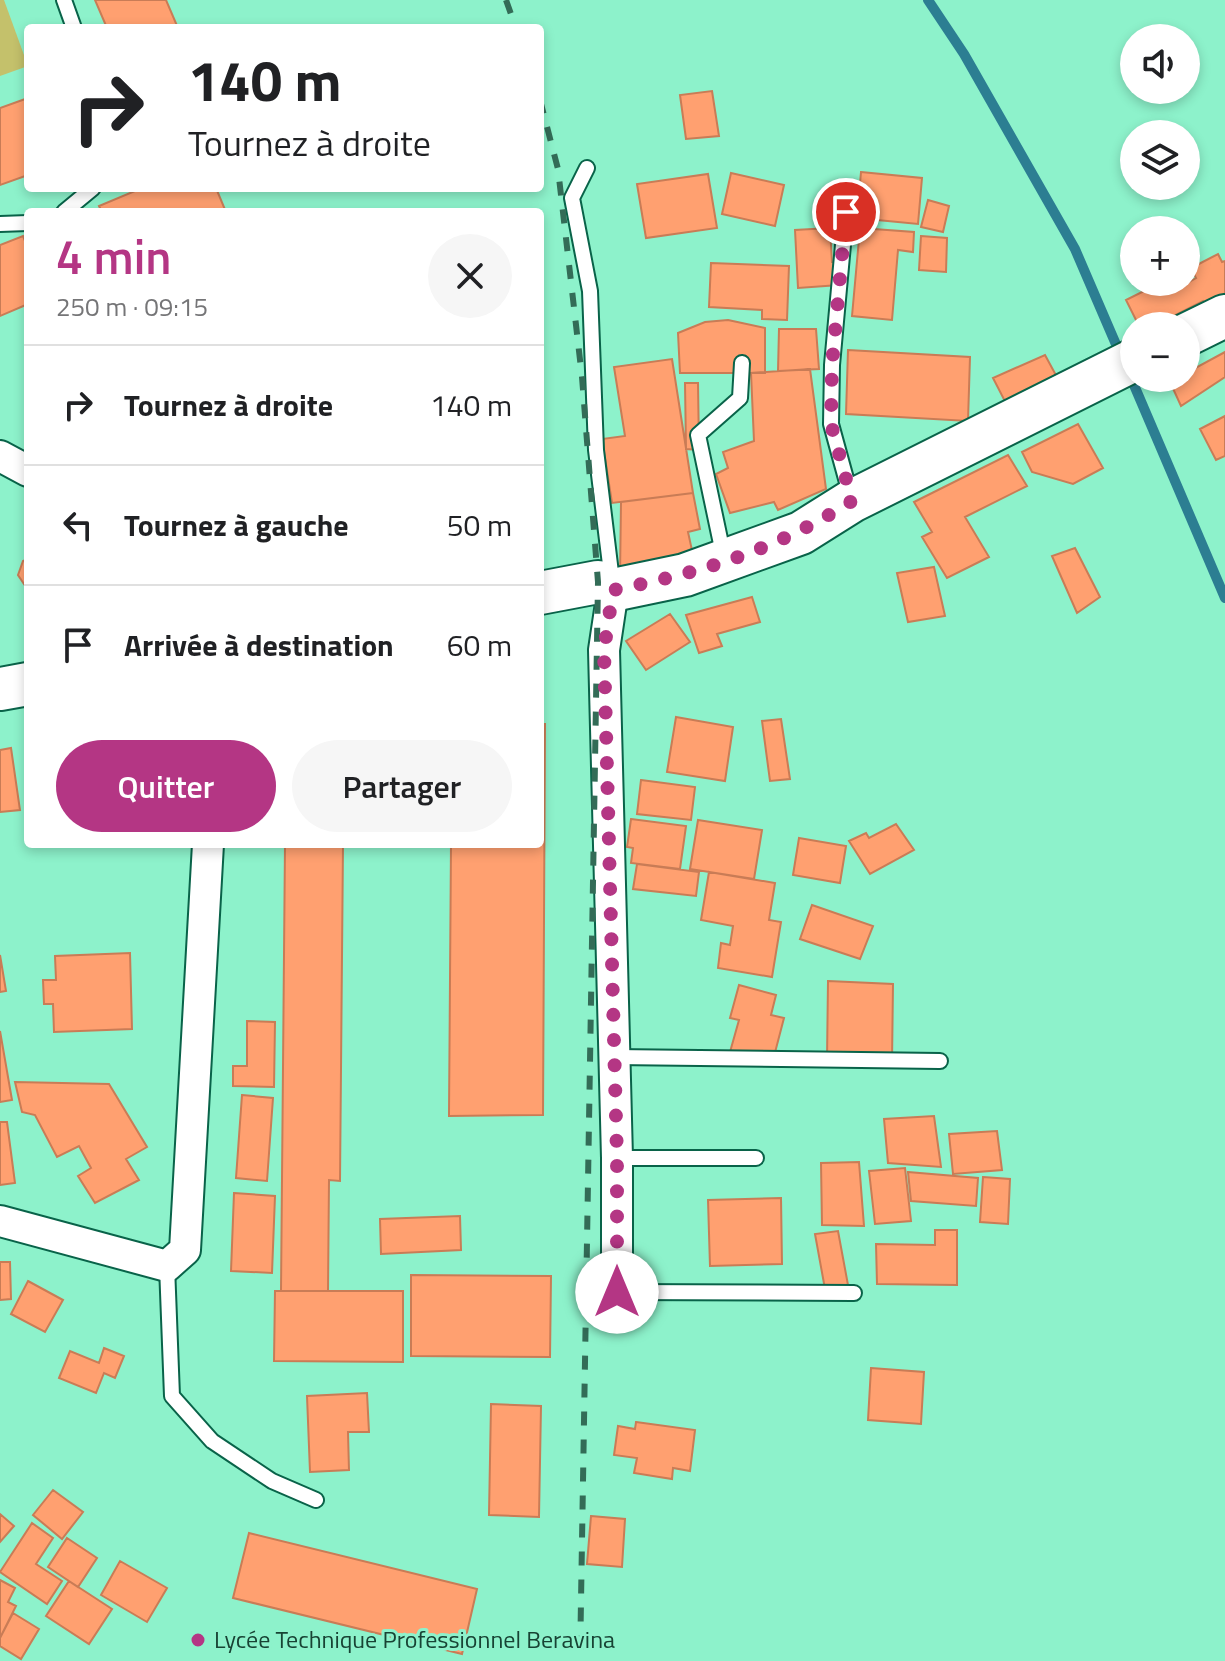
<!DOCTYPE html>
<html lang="fr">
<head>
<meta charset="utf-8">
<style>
	:root { --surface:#fff; --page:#f6f6f6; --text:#202124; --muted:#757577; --line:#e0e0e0; --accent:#b43684 }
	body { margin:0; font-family:"Titillium Web",sans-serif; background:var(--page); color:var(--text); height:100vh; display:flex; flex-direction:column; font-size:30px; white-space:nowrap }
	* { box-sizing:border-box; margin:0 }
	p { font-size:26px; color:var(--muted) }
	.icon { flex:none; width:44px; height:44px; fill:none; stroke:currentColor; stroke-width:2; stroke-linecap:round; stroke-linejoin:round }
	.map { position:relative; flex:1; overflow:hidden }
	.details { position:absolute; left:24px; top:208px; width:520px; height:640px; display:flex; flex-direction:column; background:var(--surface); border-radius:8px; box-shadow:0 4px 12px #0003 }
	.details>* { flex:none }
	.hud { position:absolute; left:24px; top:24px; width:520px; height:168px; border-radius:8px; box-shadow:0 4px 12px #0003; background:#fff; color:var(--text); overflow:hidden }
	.controls { position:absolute; left:1120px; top:24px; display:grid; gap:16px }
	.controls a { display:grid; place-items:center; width:80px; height:80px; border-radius:50%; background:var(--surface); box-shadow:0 4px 12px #0003; font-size:40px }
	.pin { position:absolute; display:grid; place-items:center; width:68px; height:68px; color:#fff; margin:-34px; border:4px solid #fff; border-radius:50%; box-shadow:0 2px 8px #0007 }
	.me { position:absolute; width:88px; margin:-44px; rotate:0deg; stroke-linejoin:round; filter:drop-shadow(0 0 6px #0008) }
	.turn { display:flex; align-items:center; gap:28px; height:168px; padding:0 32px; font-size:36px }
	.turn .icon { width:104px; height:104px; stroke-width:2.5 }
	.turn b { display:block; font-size:56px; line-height:68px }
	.round { display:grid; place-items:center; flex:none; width:84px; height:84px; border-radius:42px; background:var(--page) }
	.summary { display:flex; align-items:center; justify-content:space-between; height:136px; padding:0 32px }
	h1 { font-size:48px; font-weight:600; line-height:60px; color:var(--accent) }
	.primary-button { display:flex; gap:16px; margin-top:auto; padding:16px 32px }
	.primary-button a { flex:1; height:92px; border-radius:48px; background:var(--accent); color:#fff; font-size:32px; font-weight:600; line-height:92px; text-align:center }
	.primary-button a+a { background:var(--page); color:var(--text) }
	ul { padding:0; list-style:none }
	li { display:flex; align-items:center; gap:24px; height:120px; padding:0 32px; border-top:2px solid var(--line) }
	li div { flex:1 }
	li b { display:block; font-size:30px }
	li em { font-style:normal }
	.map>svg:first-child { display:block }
	.green { fill:#c4c16b }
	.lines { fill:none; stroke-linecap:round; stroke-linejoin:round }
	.stream { stroke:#2c7e92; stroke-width:10 }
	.building { fill:#ffa070; stroke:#c97c56; stroke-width:2 }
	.lane-casing { stroke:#096349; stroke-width:18 }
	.street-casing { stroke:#096349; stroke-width:34 }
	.secondary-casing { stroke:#096349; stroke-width:46 }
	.lane { stroke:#fff; stroke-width:14 }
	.street { stroke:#fff; stroke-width:30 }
	.secondary { stroke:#fff; stroke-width:42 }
	.rail { stroke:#336c57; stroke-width:6; stroke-dasharray:14 14; stroke-linecap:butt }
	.route { stroke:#b43684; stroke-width:14; stroke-dasharray:0 25.2 }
	.poi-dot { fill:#b43684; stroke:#8df2cb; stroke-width:3 }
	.labels { text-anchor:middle; stroke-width:6; stroke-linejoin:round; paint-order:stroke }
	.poi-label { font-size:24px; fill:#184334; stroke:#8df2cb; text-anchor:start }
</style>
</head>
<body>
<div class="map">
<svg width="1225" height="1661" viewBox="0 0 1225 1661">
	<rect width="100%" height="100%" fill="#8df2cb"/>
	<!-- green -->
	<path class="green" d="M0,0H4L28,66L0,76Z"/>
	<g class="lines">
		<!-- stream -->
		<path class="stream" d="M928,0L964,54L1075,249L1121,356
			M1128,371L1225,598"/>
	</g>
	<!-- building -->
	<path class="building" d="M95,0H166L178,28H107Z
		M712,91L719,136L686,139L680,95Z
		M28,98V175L0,185V108Z
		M861,172L922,178L918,224L857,218Z
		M731,173L784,185L775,226L722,214Z
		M708,174L717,228L646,238L637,184Z
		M142,188H216L226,212H102L99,206Z
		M928,200L949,206L943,232L921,227Z
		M830,228L832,262H838L839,285L798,288L795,230Z
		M860,228L914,232L913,252L898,250L892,320L852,316Z
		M23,236L28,248V304L0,316V245Z
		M921,236L947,238L946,272L919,270Z
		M1218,254L1222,262L1225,261V299L1207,308L1203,301L1154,326H1139L1126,300L1162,282L1187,283L1196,278L1191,268Z
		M711,263L789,266L787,320L762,319V310L709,307Z
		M728,320L765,328V373H680L678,333L705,322Z
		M779,329H816L819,369L778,371Z
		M848,350L970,357L968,421L846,414Z
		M1225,352V377L1181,406L1170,382L1186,378V373Z
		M1045,355L1064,390L1011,413L993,378Z
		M672,359L693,493L612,503L602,439L625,436L614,367Z
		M810,369L826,489L778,510L774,502L730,513L716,474L728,468L723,452L754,441L751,373Z
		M685,383H698L699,450L686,449Z
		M1225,416V456L1216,460L1200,429Z
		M1078,424L1103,468L1073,484L1032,472L1022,452Z
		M1008,455L1027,486L965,517L989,557L947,578L922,537L932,532L914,502Z
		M693,493L700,529L688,532L693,555L620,576L621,502Z
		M1075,548L1100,597L1077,613L1052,556Z
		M28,559V590L18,575L23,561Z
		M934,567L945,616L908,622L897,573Z
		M752,597L760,622L717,634L722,646L699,653L686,615Z
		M670,614L690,642L646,670L626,641Z
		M676,717L733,727L725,781L667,772Z
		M781,719L790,779L770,781L762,721Z
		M540,724H545L543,1115L449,1116L451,844H540Z
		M11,748L20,810L0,812V750Z
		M641,780L695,787L691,820L637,814Z
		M631,819L686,826L680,869L631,863L633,848L627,847Z
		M698,820L762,830L754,879L690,869Z
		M896,824L914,850L870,874L849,841L866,833L869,838Z
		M799,838L846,846L840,883L793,875Z
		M285,844H343L340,1181L329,1180L328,1291H281Z
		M637,864L699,872L696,896L633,889Z
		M709,872L775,883L769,920L781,922L772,977L718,968L721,943L730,945L733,926L701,920Z
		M812,905L873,926L860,959L800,939Z
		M130,953L132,1029L54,1032L53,1004H44L43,980H56L55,956Z
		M0,955L6,991L0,992Z
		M828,981L893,984L892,1062L827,1060Z
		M739,985L776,995L771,1015L784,1018L772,1064L730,1052L739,1020L730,1018Z
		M247,1021L275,1022L274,1087L233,1086V1066H247Z
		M0,1031L12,1100L0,1102Z
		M15,1082L109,1084L147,1147L126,1159L139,1180L95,1203L78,1176L91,1168L79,1146L57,1157L35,1115L22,1112Z
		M242,1095L273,1098L267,1181L236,1178Z
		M934,1116L941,1167L888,1163L884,1119Z
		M0,1122H7L15,1183L0,1185Z
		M997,1131L1002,1170L953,1174L949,1134Z
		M859,1162L864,1226L822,1225L821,1163Z
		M905,1168L911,1221L875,1224L869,1171Z
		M908,1172L978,1178L976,1206L911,1201Z
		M983,1177L1010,1179L1008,1224L980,1222Z
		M234,1193L275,1196L272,1273L231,1271Z
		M781,1198L782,1264L710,1266L708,1200Z
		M460,1216L461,1250L381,1254L380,1219Z
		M935,1230H957V1285L877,1284L876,1244L935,1245Z
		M838,1231L848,1285L825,1289L815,1234Z
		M0,1262H10L11,1299L0,1300Z
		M411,1275L551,1276L550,1357L411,1356Z
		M28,1281L63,1300L45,1332L11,1314Z
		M275,1291H403V1362L274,1361Z
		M104,1348L124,1356L115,1378L104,1373L96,1393L59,1378L70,1351L99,1363Z
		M871,1368L924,1372L921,1424L868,1420Z
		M367,1393L369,1432H348L349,1470L310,1472L307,1396Z
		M491,1404L541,1406L539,1517L489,1515Z
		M636,1422L695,1430L690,1471L673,1468L672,1479L634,1473L637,1458L614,1455L618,1426L635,1429Z
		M53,1490L83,1512L62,1539L33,1515Z
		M0,1514L14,1526L0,1542Z
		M591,1516L625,1519L622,1567L587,1564Z
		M32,1523L53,1538L36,1564L62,1581L47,1604L0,1572Z
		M249,1533L477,1589L462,1654L233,1598Z
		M67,1538L97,1558L78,1587L48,1567Z
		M120,1561L167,1588L147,1622L101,1595Z
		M0,1580L15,1588L8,1602L16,1606L0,1638Z
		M69,1581L112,1609L89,1644L46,1616Z
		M13,1613L39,1629L21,1659L0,1646V1638Z"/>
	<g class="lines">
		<defs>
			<path id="lane" d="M64,0L74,28
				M587,168L572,198L590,291L596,450L612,581
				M64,212L93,188
				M846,212L832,365L831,424L851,497
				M0,224L28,223
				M724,558L698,435L740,398L742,363
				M614,1057L940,1061
				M617,1158H756
				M167,1266L172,1396L212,1441L272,1481L316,1500
				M617,1292L854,1293"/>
			<path id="street" d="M0,456L28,471
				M613,590L604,650L617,1158V1292
				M0,1221L167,1266L185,1250L208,844"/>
			<path id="secondary" d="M1186,335L1225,316
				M540,593L598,582L613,590L685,575L801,533L852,501L1134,360
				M0,689L28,684"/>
		</defs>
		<!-- lane casing -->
		<use href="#lane" class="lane-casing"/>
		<!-- street casing -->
		<use href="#street" class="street-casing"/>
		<!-- secondary casing -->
		<use href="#secondary" class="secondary-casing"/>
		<!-- lane -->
		<use href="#lane" class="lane"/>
		<!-- street -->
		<use href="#street" class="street"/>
		<!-- secondary -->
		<use href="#secondary" class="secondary"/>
		<!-- rail -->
		<path class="rail" d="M506,0L516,28
			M540,100L558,169L582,377L598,582L580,1661"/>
	</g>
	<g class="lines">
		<!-- route -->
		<path class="route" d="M617,1292V1158L604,650L613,590C703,572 773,551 852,501L831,424L832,365L846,212"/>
	</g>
	<!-- markers -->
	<circle class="poi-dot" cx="198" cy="1640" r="8"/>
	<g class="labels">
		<!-- poi labels -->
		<g class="poi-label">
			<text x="214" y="1648">Lycée Technique Professionnel Beravina</text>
		</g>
	</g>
</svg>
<div class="controls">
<a><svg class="icon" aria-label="sound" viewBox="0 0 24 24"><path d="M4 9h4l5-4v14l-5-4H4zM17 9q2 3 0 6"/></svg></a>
<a><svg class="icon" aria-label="layers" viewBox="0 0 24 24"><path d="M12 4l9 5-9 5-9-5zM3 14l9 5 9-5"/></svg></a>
<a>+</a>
<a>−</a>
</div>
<div class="pin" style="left:846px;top:212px;background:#d93025"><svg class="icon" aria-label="arrive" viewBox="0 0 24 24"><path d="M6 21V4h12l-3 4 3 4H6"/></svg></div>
<svg class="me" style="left:617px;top:1292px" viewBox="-20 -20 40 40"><circle r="19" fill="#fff"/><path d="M0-13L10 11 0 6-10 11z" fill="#b43684"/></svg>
<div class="hud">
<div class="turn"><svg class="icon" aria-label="right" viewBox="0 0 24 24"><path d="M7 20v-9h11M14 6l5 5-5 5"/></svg><div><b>140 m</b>Tournez à droite</div></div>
</div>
<section class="details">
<div class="summary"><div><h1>4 min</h1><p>250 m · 09:15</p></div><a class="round"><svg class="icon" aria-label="close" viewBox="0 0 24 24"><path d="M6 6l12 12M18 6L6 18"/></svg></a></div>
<ul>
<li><svg class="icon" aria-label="right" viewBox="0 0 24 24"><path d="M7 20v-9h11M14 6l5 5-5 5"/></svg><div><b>Tournez à droite</b></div><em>140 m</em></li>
<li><svg class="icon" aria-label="left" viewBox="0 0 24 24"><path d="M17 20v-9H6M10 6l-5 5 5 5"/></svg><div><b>Tournez à gauche</b></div><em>50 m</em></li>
<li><svg class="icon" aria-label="arrive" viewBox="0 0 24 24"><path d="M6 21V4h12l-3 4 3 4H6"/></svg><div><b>Arrivée à destination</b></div><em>60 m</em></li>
</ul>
<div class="primary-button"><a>Quitter</a><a>Partager</a></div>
</section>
</div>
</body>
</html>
